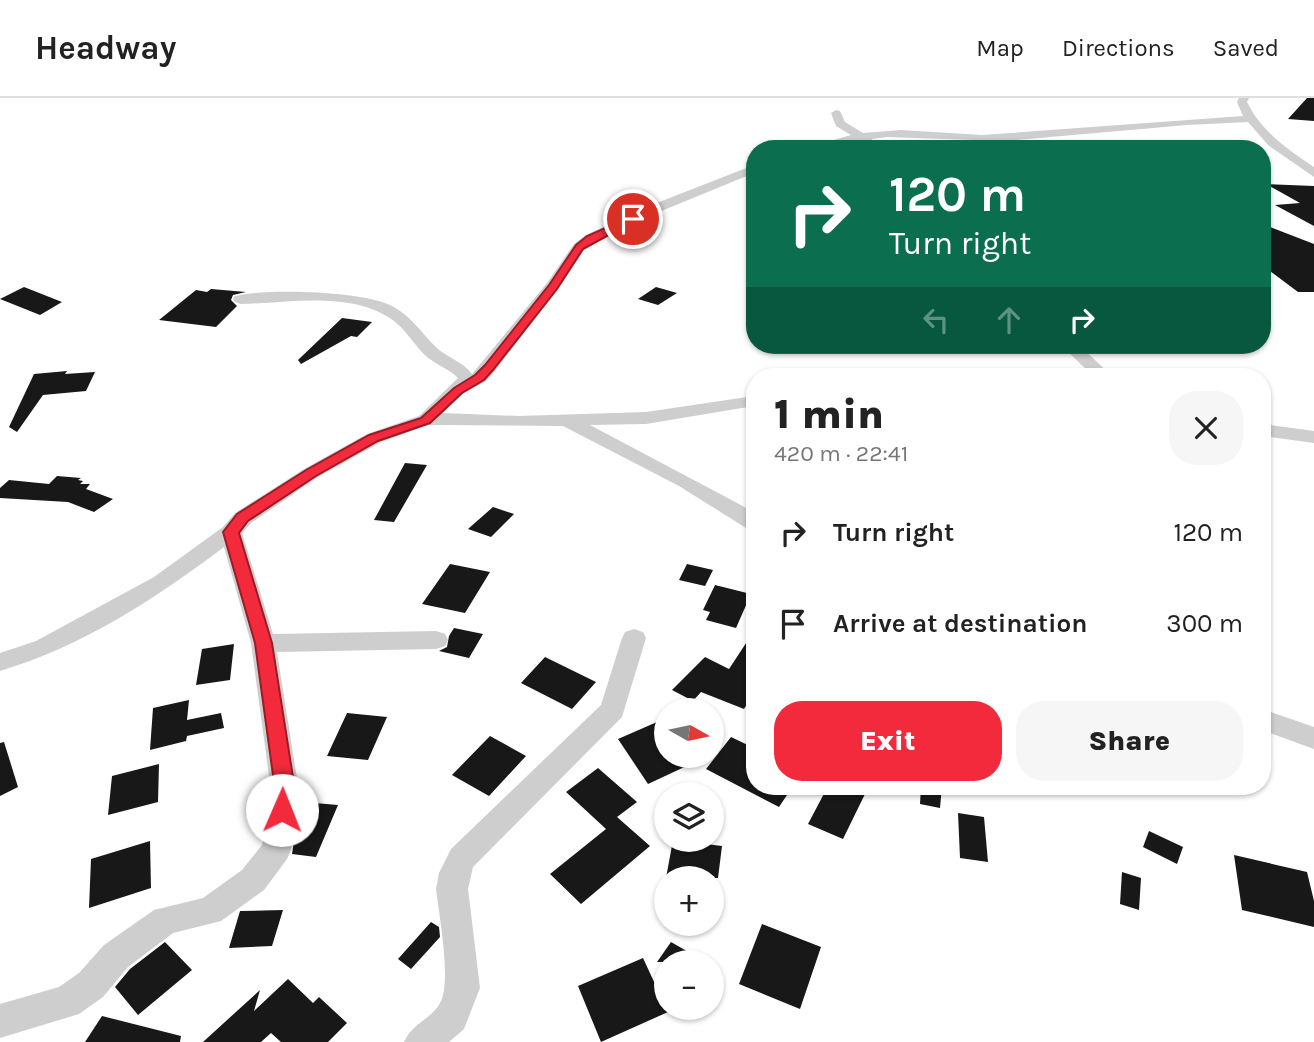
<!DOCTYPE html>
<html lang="en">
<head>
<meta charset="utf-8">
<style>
	:root { --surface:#fff; --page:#f6f6f6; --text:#222; --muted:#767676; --line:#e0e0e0; --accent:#f22a3b }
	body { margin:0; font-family:Karla,sans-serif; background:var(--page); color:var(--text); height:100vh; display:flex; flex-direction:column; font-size:26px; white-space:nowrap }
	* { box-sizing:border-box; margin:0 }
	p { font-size:23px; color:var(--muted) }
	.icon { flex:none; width:38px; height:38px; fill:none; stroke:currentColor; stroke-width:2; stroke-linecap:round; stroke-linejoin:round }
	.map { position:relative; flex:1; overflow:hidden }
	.side { position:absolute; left:746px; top:270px; width:525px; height:427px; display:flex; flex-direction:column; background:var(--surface); border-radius:28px; box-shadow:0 2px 5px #0004 }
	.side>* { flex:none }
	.hud { position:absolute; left:746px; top:42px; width:525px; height:214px; border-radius:28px; box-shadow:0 2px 5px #0004; background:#0b6e4f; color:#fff; overflow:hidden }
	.needle { width:46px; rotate:99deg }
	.controls { position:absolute; left:654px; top:600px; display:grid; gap:14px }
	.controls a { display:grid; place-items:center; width:70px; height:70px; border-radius:50%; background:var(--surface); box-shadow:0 2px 5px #0004; font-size:35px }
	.pin { position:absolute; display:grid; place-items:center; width:60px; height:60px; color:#fff; margin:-30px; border:4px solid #fff; border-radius:50%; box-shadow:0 2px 7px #0007 }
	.me { position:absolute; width:77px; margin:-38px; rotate:1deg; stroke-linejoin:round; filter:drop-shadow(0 0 5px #0008) }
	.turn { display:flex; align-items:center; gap:24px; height:147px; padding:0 28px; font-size:32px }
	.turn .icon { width:91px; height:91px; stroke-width:2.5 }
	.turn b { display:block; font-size:49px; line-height:60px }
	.lanes { display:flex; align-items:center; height:66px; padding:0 28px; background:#0003; justify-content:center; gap:35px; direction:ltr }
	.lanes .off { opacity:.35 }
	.round { display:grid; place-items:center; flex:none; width:74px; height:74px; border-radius:28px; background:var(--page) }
	.head { display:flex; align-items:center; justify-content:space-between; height:119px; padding:0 28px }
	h1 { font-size:42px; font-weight:800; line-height:52px }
	.action { display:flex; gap:14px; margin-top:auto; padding:14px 28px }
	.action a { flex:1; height:80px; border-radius:28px; background:var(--accent); color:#fff; font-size:28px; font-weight:800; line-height:80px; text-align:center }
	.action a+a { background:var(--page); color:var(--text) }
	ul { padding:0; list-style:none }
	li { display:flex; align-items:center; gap:21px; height:91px; padding:0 28px }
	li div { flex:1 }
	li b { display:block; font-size:26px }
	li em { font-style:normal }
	header { display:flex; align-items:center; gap:42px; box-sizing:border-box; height:98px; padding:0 35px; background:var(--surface); border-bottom:2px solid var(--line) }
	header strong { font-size:33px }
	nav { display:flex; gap:38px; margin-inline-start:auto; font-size:24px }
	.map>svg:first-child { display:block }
	.building { fill:#181818 }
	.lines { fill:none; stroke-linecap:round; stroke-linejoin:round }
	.minor { fill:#cecece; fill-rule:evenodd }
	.route { fill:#f22a3b; stroke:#9d1b26; stroke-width:2 }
</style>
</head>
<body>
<header>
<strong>Headway</strong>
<nav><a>Map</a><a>Directions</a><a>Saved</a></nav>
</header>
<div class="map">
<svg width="1314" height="944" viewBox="0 0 1314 944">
	<rect width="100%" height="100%" fill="#fff"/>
	<!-- building -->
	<path class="building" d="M1307,0H1314V23L1288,21Z
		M1266,86L1314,88V128L1275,107L1300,105Z
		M1262,126L1314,146V194H1298L1262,167Z
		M24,189L62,204L40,217L0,201Z
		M656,189L677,195L658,207L638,201Z
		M211,191L246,194L233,197L231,202L237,208L216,229L159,222L196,192L207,194Z
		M342,220L372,224L357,239L351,238L301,266L298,262Z
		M67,273L65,276L95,274L86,293L43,297L17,334L9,329L34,276Z
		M405,365L427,367L394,424L374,422Z
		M57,378L81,380L78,382L83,383L80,386H90L86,391L113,401L94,414L68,404L0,400V390L9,382L49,386Z
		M493,409L514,416L491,439L468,431Z
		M450,466L490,474L465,515L422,506Z
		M687,466L713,472L705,488L679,482Z
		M715,487L751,496L736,530L706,522L710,514L703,512Z
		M454,530L483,536L469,560L439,553L447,549L449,538Z
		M754,533V595L744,611L701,594L693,603L672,592L705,559L729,571Z
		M234,546L230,582L196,587L202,551Z
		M545,559L596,584L572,611L521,585Z
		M189,602L187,622L221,615L224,630L187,638L186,643L150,652L153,610Z
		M347,615L387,619L368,662L327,658Z
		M657,624L667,638V658H708L648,686L618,641Z
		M490,638L526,658L489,698L452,677Z
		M731,639L754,650V688H793L779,709L706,671Z
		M4,644L18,689L0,698V645Z
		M159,666L158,704L108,717L112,678Z
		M598,670L637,704L617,719L650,748L581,806L550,776L606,731L566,694Z
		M828,688H846L865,696L843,741L808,726Z
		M921,688H942L940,710L920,706Z
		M303,704L338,707L316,759L292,756L299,712Z
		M958,715L984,719L988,764L960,760Z
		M1149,733L1183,749L1177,766L1143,749Z
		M673,742L722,748L718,780H666Z
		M150,743L151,790L89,810L91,761Z
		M1234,757L1307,774L1314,803V829L1242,812Z
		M1122,774L1141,780L1139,812L1120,806Z
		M283,812L272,848L229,850L240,813Z
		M431,824L439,829L440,839L411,871L398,861Z
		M762,826L821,849L800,911L739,886Z
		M165,844L192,872L138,917L115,889L130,871Z
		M671,844L706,864H657Z
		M643,860L668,914L601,944L578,888Z
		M288,881L313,905L319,899L347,925L328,944H281L271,935L261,944H203L260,892L254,913Z
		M102,918L181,938L180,944H85Z"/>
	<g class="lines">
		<!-- minor -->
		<path class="minor" d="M1239,0H1249L1247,4C1262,34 1287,51 1314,69V79L1268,47L1248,24L1187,27L1004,43L887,39L872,41V45C865,46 862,43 855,43C837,45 821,51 802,51L851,37L836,28L831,15L836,12L840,13L845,24L863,35L901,32L982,37L1243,18L1237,4Z
			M754,67V75L659,114L596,143L584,152L558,191L495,273L486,283L462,296L443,315L519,318L646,314L754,298V308L646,326L590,327L739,406L754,415V432L746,430L679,388L563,328L442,327H428L381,344L318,379L251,425L242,435L273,536L436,533L445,536L448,542L445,548L436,551L277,554L299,693L291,752L287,761L264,792L221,823L173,835L128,869L103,899L79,916L0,940V906L59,889L79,875L104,847L154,812L203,800L242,772L262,747L271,693L251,545L224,449C155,501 83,548 0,573V555L36,543L154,479L223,429L235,415L304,371L367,336L419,318L458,280C449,271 437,267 427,259C415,248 407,233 394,223C353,192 288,205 241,206L235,204L233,201L235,198C267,190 361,193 390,207C411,217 422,236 438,251C449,260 463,264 472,276L547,185L574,146L586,137L649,108Z
			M1061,247H1079L1112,278H1093Z
			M1262,326L1314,333V345L1262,338Z
			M634,531L643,534L646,540L622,619L473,769L468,791L480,890L464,931L449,944H404C413,924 432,921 440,905C452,884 439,817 436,791L439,775L451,751L601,607L622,540L625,534Z
			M1262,611L1314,629V651L1262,632Z"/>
	</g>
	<!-- route -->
	<path class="route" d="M630,119L638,121L583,151L557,191L493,272L484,282L462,295L430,325L378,343L316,378L248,423L239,435L272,545L295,692L289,718L282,721L275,718L272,712L275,692L255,545L223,434L237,416L306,372L369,337L421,320L454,290L475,277L485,267L549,187L576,147L587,138Z"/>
</svg>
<div class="controls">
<a><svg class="needle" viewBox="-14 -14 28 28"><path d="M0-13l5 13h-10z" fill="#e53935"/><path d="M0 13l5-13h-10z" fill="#767676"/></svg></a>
<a><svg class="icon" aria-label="layers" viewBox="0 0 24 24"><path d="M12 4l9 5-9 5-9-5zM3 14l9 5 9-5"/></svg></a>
<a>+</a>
<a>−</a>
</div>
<div class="pin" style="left:633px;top:121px;background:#d93025"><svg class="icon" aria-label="arrive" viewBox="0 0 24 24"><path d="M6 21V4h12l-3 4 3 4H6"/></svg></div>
<svg class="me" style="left:282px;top:712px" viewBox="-20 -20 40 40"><circle r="19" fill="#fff"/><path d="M0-13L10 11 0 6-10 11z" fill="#f22a3b"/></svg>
<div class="hud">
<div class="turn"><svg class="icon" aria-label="right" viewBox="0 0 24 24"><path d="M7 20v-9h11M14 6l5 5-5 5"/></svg><div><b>120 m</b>Turn right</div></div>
<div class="lanes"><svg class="icon off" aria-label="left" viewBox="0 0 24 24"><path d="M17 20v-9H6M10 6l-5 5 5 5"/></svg><svg class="icon off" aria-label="ahead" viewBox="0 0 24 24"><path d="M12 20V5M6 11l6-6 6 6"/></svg><svg class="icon" aria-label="right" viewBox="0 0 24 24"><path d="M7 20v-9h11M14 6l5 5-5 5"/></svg></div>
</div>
<section class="side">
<div class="head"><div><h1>1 min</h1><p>420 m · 22:41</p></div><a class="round"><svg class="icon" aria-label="close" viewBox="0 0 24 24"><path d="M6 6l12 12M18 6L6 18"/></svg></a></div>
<ul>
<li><svg class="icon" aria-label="right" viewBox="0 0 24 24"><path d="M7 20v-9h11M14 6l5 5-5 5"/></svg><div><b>Turn right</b></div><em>120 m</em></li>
<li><svg class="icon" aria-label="arrive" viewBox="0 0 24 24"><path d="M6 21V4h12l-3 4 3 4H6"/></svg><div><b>Arrive at destination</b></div><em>300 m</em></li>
</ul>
<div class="action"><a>Exit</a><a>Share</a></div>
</section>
</div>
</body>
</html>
